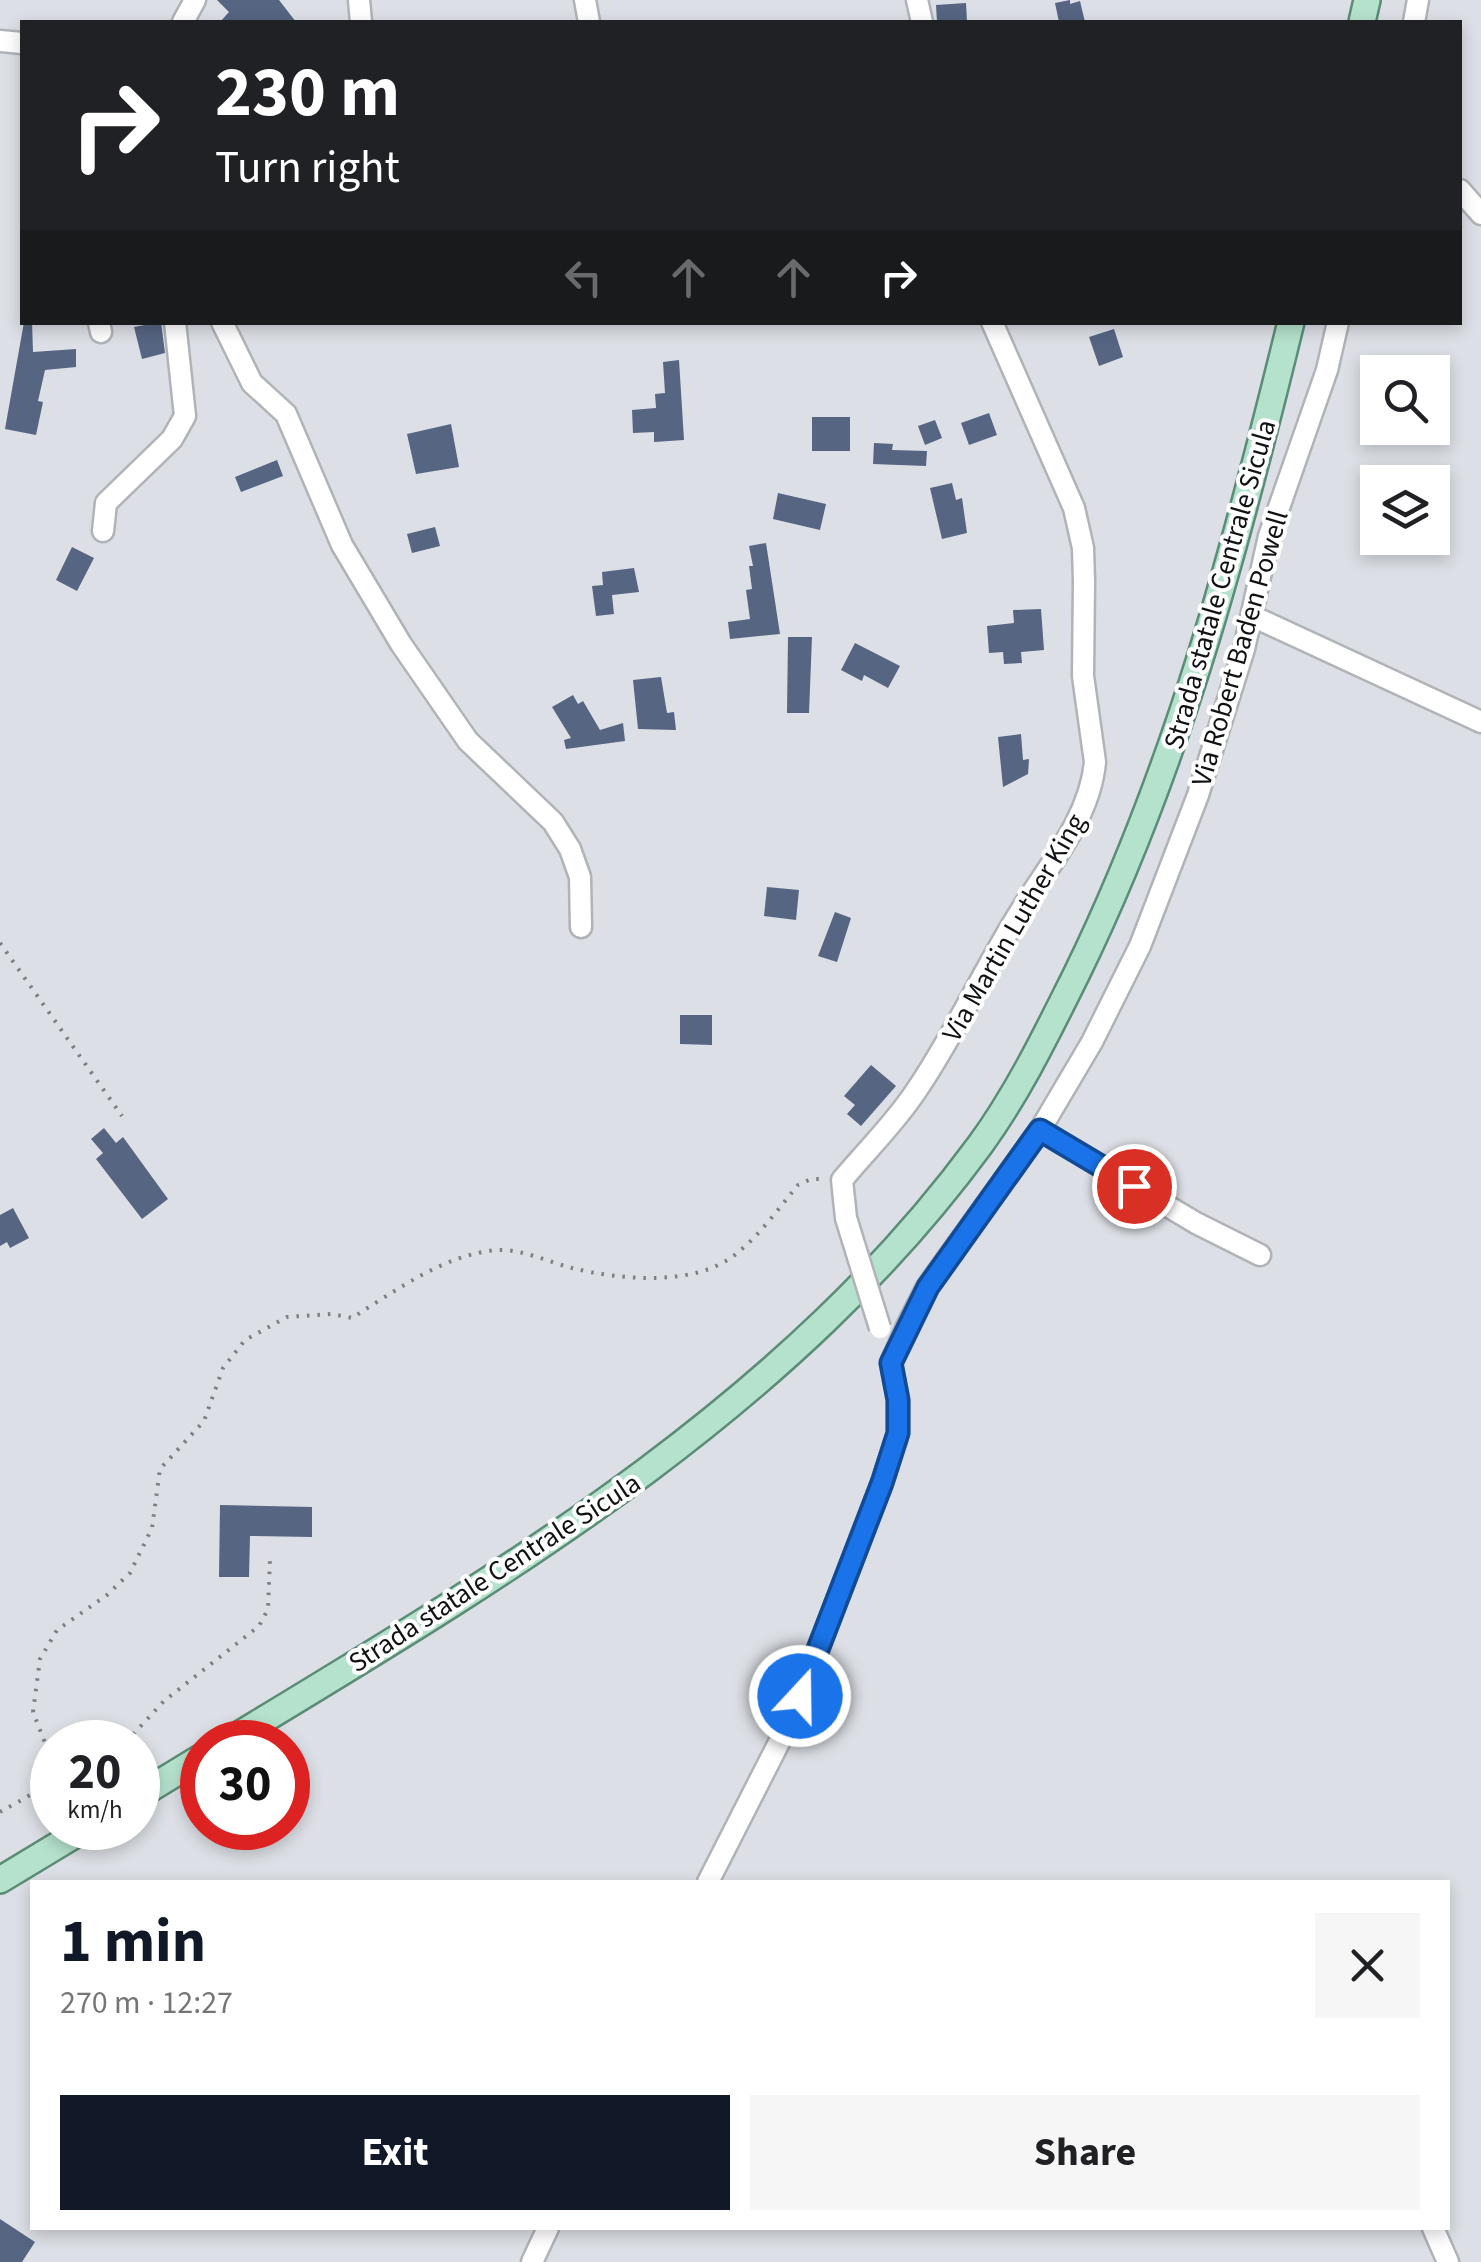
<!DOCTYPE html>
<html lang="en">
<head>
<meta charset="utf-8">
<style>
	:root { --surface:#fff; --page:#f6f6f6; --text:#202124; --muted:#757577; --accent:#111827 }
	body { margin:0; font-family:"Source Sans 3",sans-serif; background:var(--page); color:var(--text); height:100vh; display:flex; flex-direction:column; font-size:38px; white-space:nowrap }
	* { box-sizing:border-box; margin:0 }
	p { font-size:32px; color:var(--muted) }
	.icon { flex:none; width:55px; height:55px; fill:none; stroke:currentColor; stroke-width:2; stroke-linecap:round; stroke-linejoin:round }
	.map { position:relative; flex:1; overflow:hidden }
	.details { position:absolute; left:30px; top:1880px; width:1420px; height:350px; display:flex; flex-direction:column; background:var(--surface); border-radius:0px; box-shadow:0 5px 15px #0003 }
	.details>* { flex:none }
	.banner { position:absolute; left:20px; top:20px; width:1442px; height:305px; border-radius:0px; box-shadow:0 5px 15px #0003; background:#202124; color:#fff; overflow:hidden }
	.controls { position:absolute; left:1360px; top:355px; display:grid; gap:20px }
	.controls a { display:grid; place-items:center; width:90px; height:90px; border-radius:0px; background:var(--surface); box-shadow:0 5px 15px #0003; font-size:50px }
	.speed { position:absolute; left:30px; top:1720px; display:flex; gap:20px; font-size:50px; font-weight:700; text-align:center }
	.speed>* { display:grid; place-content:center; width:130px; height:130px; border-radius:50%; background:var(--surface); box-shadow:0 5px 15px #0003; line-height:1 }
	.speed small { font-size:25px; font-weight:400 }
	.speed .limit { border:15px solid #d22; background:#fff; color:#111 }
	.pin { position:absolute; display:grid; place-items:center; width:85px; height:85px; color:#fff; margin:-42px; border:5px solid #fff; border-radius:50%; box-shadow:0 2px 10px #0007 }
	.me { position:absolute; width:110px; margin:-55px; rotate:21deg; stroke-linejoin:round; filter:drop-shadow(0 0 8px #0008) }
	.turn { display:flex; align-items:center; gap:35px; height:210px; padding:0 30px; font-size:45px }
	.turn .icon { width:130px; height:130px; stroke-width:2.5 }
	.turn b { display:block; font-size:70px; line-height:85px }
	.lanes { display:flex; align-items:center; height:95px; padding:0 30px; background:#0003; justify-content:center; gap:50px; direction:ltr }
	.lanes .off { opacity:.35 }
	.round { display:grid; place-items:center; flex:none; width:105px; height:105px; border-radius:0px; background:var(--page) }
	.headline { display:flex; align-items:center; justify-content:space-between; height:170px; padding:0 30px }
	h1 { font-size:60px; font-weight:700; line-height:75px; color:var(--accent) }
	.cta { display:flex; gap:20px; margin-top:auto; padding:20px 30px }
	.cta a { flex:1; height:115px; border-radius:0px; background:var(--accent); color:#fff; font-size:40px; font-weight:700; line-height:115px; text-align:center }
	.cta a+a { background:var(--page); color:var(--text) }
	.map>svg:first-child { display:block }
	.building { fill:#556582 }
	.lines { fill:none; stroke-linecap:round; stroke-linejoin:round }
	.minor-casing { stroke:#b0b3b8; stroke-width:25 }
	.major-casing { stroke:#5b8c76; stroke-width:30 }
	.path { stroke:#7d7f84; stroke-width:4; stroke-dasharray:2.5 8; stroke-linecap:butt }
	.minor { stroke:#fff; stroke-width:20 }
	.major { stroke:#b5e2cd; stroke-width:25 }
	.minor-bridge-casing { stroke:#b0b3b8; stroke-width:25; stroke-linecap:butt }
	.minor-bridge { stroke:#fff; stroke-width:20 }
	.route-casing { stroke:#114b97; stroke-width:25 }
	.route { stroke:#1a73e8; stroke-width:18 }
	.labels { text-anchor:middle; stroke-width:8; stroke-linejoin:round; paint-order:stroke }
	.street-label { font-size:28px; fill:#101113; stroke:#fff }
</style>
</head>
<body>
<div class="map">
<svg width="1481" height="2262" viewBox="0 0 1481 2262">
	<rect width="100%" height="100%" fill="#dcdfe5"/>
	<!-- building -->
	<path class="building" d="M217,0H279L296,22H220L229,12Z
		M1070,0V4L1080,1L1085,22H1059L1055,3Z
		M966,3L967,21L937,22L936,5Z
		M24,322H32L33,352L76,349V367L45,370L38,401L43,402L36,435L5,429Z
		M161,322L165,353L142,359L134,327Z
		M1114,329L1123,357L1099,366L1089,337Z
		M679,360L684,440L654,442V432L633,433L632,410L656,408L655,394L665,393L663,362Z
		M989,413L997,435L969,445L961,423Z
		M812,417H850V451H812Z
		M935,420L942,438L925,445L918,426Z
		M451,424L459,467L416,474L407,434Z
		M874,443L893,444L892,450L927,451L926,466L873,464Z
		M277,460L283,476L241,492L235,477Z
		M952,483L956,500L962,498L967,533L942,539L930,488Z
		M778,493L826,504L820,530L773,519Z
		M435,527L440,546L412,553L407,534Z
		M766,543L780,634L730,639L728,622L750,619L746,590L752,589L749,566H753L749,546Z
		M72,547L94,558L77,591L56,580Z
		M634,568L639,592L612,595L614,614L596,616L592,586L603,585L602,572Z
		M1041,609L1044,650L1021,652L1022,663L1004,664L1003,652L989,653L987,626L1014,623L1013,610Z
		M788,637H812L809,713H787Z
		M855,643L900,666L888,688L864,675L862,681L841,670Z
		M661,677L667,713L674,712L676,730L638,729L633,680Z
		M573,695L578,704L583,701L600,730L623,723L625,741L566,749L564,740L571,738L552,707Z
		M1021,734L1023,760L1029,759L1028,774L1003,787L998,737Z
		M767,887L799,890L796,920L764,916Z
		M835,912L851,918L837,962L818,956Z
		M680,1015H712V1045L680,1044Z
		M871,1065L896,1086L861,1126L847,1114L855,1105L844,1096Z
		M104,1128L116,1143L123,1137L168,1199L142,1219L96,1159L103,1153L91,1139Z
		M13,1208L29,1238L10,1248L7,1242L0,1246V1215Z
		M220,1505L312,1507V1537L250,1536L249,1577H219Z
		M0,2219L35,2242L22,2262H0Z"/>
	<g class="lines">
		<defs>
			<path id="minor" d="M359,0L361,22
				M585,0L589,22
				M917,0L922,22
				M183,22L195,0
				M1414,22L1418,0
				M0,41L22,43
				M1460,190L1481,214
				M99,322L101,332
				M222,322L252,383L286,414L342,545L401,644L468,741L553,822L570,849L580,877L581,927
				M103,531L106,503L172,439L185,416L175,322
				M1252,616L1481,722
				M1040,1130L1196,1223L1260,1255
				M846,1218L842,1180C866,1151 895,1123 916,1091C955,1034 983,971 1020,912C1048,866 1090,818 1095,762L1083,676L1084,581L1083,548L1074,508L992,322
				M708,1882L792,1717L882,1483L898,1433V1400L891,1363L907,1326L927,1287L1040,1130L1092,1042L1140,946L1198,795L1244,649L1269,536L1327,370L1338,322
				M1433,2228L1448,2262
				M532,2262L548,2228"/>
			<path id="major" d="M1362,22L1367,0
				M227,1742C501,1576 786,1409 980,1145C1018,1093 1047,1033 1076,975C1178,767 1236,547 1291,322
				M138,1796L202,1757
				M0,1880L86,1828"/>
		</defs>
		<!-- minor casing -->
		<use href="#minor" class="minor-casing"/>
		<!-- major casing -->
		<use href="#major" class="major-casing"/>
		<!-- path -->
		<path class="path" d="M0,943L122,1116
			M126,1742L164,1701L259,1626L268,1609L270,1559
			M52,1761L33,1712L40,1659L57,1630L107,1595L130,1573L152,1528L160,1469L204,1421L223,1368L245,1340L287,1317L332,1314L352,1318C395,1291 445,1254 497,1250C523,1249 548,1262 572,1268C621,1280 695,1287 736,1254C760,1235 779,1208 798,1185L811,1179H823
			M0,1812C20,1800 49,1790 52,1764"/>
		<!-- minor -->
		<use href="#minor" class="minor"/>
		<!-- major -->
		<use href="#major" class="major"/>
		<defs>
			<path id="minor-bridge" d="M846,1218L880,1328"/>
		</defs>
		<!-- minor-bridge casing -->
		<use href="#minor-bridge" class="minor-bridge-casing"/>
		<!-- minor-bridge -->
		<use href="#minor-bridge" class="minor-bridge"/>
	</g>
	<g class="lines">
		<defs>
			<path id="route" d="M800,1696L882,1483L898,1433V1400L891,1363L928,1287L1040,1130L1134,1186"/>
		</defs>
		<!-- route casing -->
		<use href="#route" class="route-casing"/>
		<!-- route -->
		<use href="#route" class="route"/>
	</g>
	<g class="labels">
		<!-- street labels -->
		<g class="street-label">
			<text transform="translate(1219 584) rotate(-74)" y="10">Strada statale Centrale Sicula</text>
			<text transform="translate(1239 648) rotate(-74)" y="10">Via Robert Baden Powell</text>
			<text transform="translate(1013 927) rotate(-60)" y="10">Via Martin Luther King</text>
			<text transform="translate(494 1572) rotate(-33)" y="10">Strada statale Centrale Sicula</text>
		</g>
	</g>
</svg>
<div class="controls">
<a><svg class="icon" aria-label="search" viewBox="0 0 24 24"><circle cx="10" cy="10" r="6"/><path d="M15 15l6 6"/></svg></a>
<a><svg class="icon" aria-label="layers" viewBox="0 0 24 24"><path d="M12 4l9 5-9 5-9-5zM3 14l9 5 9-5"/></svg></a>
</div>
<div class="speed"><div>20<small>km/h</small></div><div class="limit">30</div></div>
<div class="pin" style="left:1134px;top:1186px;background:#d93025"><svg class="icon" aria-label="arrive" viewBox="0 0 24 24"><path d="M6 21V4h12l-3 4 3 4H6"/></svg></div>
<svg class="me" style="left:800px;top:1696px" viewBox="-20 -20 40 40"><circle r="17" fill="#1a73e8" stroke="#fff" stroke-width="3"/><path d="M0-11L8 9 0 5-8 9z" fill="#fff"/></svg>
<div class="banner">
<div class="turn"><svg class="icon" aria-label="right" viewBox="0 0 24 24"><path d="M7 20v-9h11M14 6l5 5-5 5"/></svg><div><b>230 m</b>Turn right</div></div>
<div class="lanes"><svg class="icon off" aria-label="left" viewBox="0 0 24 24"><path d="M17 20v-9H6M10 6l-5 5 5 5"/></svg><svg class="icon off" aria-label="ahead" viewBox="0 0 24 24"><path d="M12 20V5M6 11l6-6 6 6"/></svg><svg class="icon off" aria-label="ahead" viewBox="0 0 24 24"><path d="M12 20V5M6 11l6-6 6 6"/></svg><svg class="icon" aria-label="right" viewBox="0 0 24 24"><path d="M7 20v-9h11M14 6l5 5-5 5"/></svg></div>
</div>
<section class="details">
<div class="headline"><div><h1>1 min</h1><p>270 m · 12:27</p></div><a class="round"><svg class="icon" aria-label="close" viewBox="0 0 24 24"><path d="M6 6l12 12M18 6L6 18"/></svg></a></div>
<div class="cta"><a>Exit</a><a>Share</a></div>
</section>
</div>
</body>
</html>
